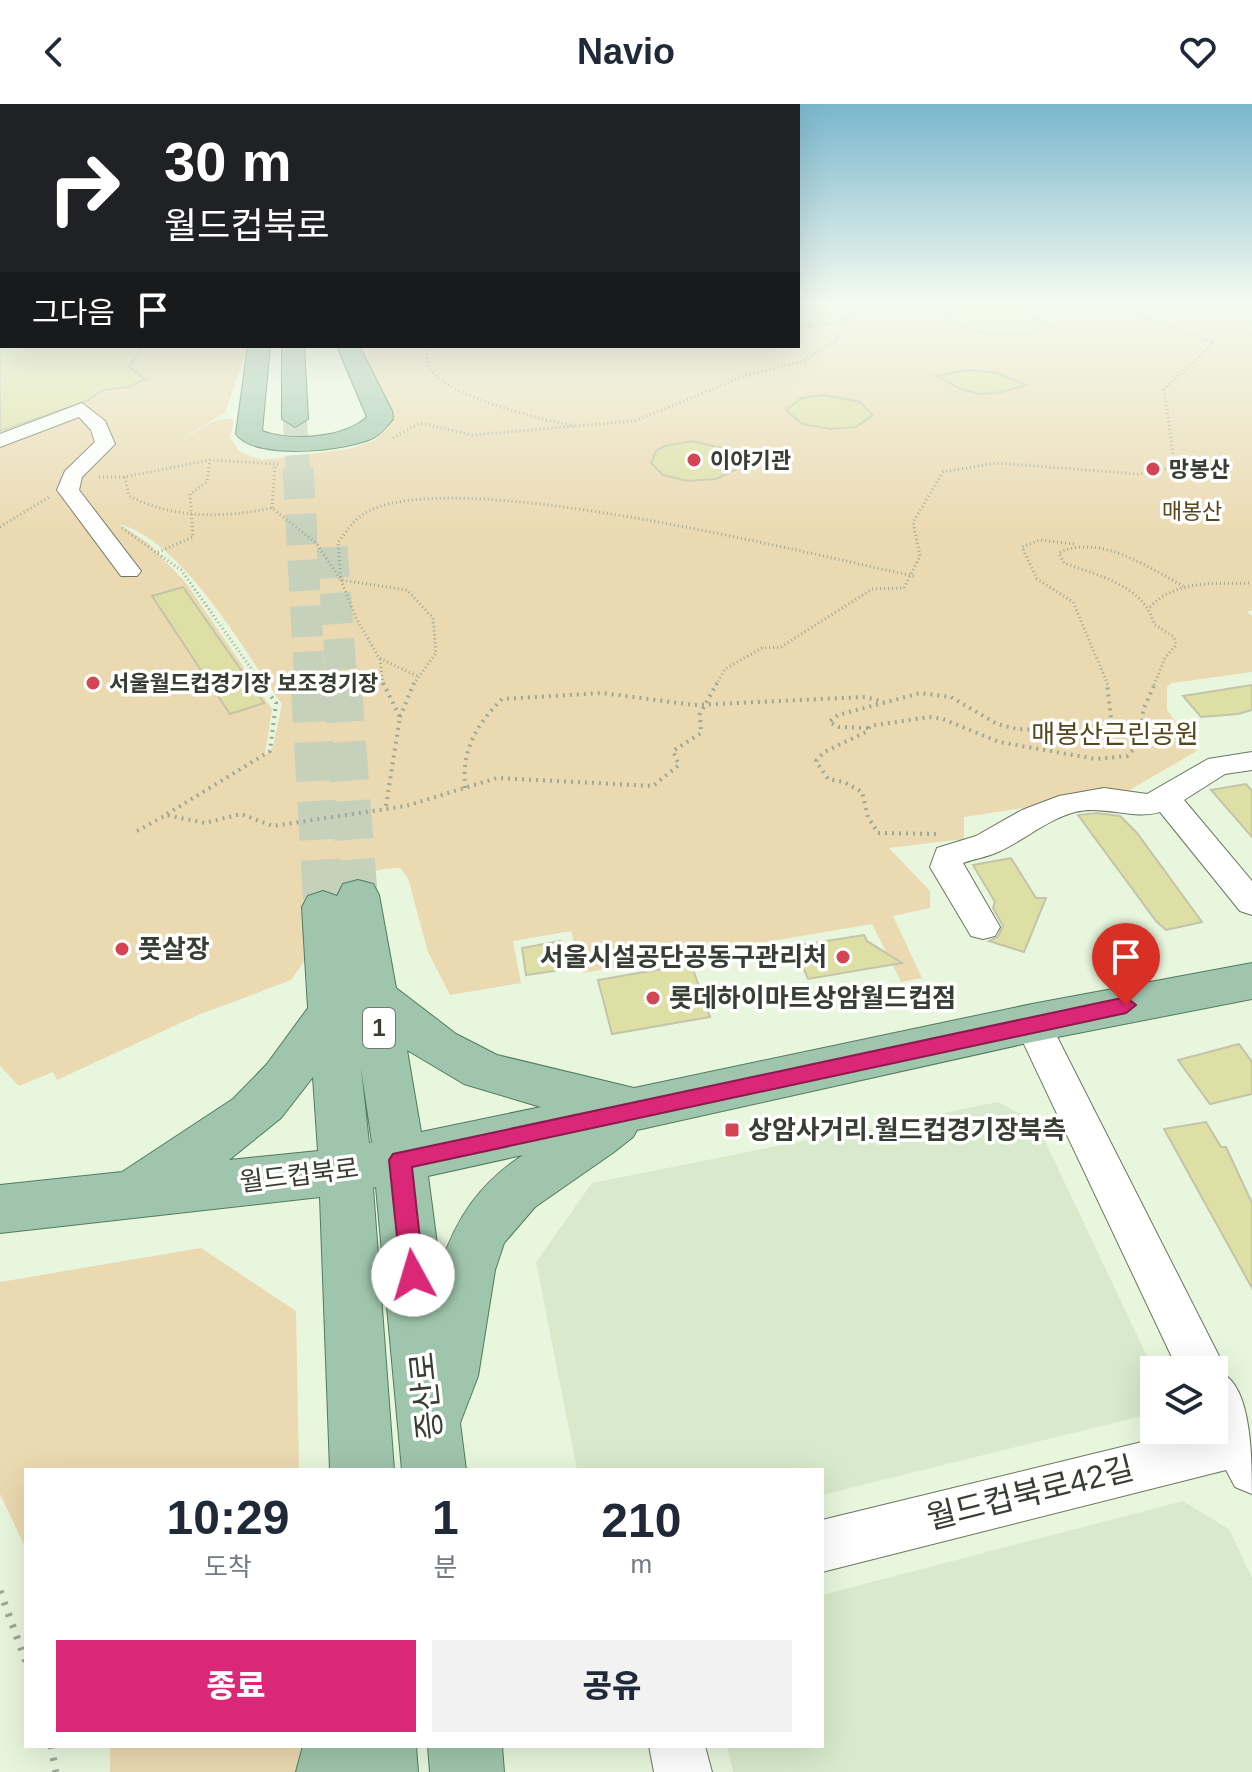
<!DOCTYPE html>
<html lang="ko">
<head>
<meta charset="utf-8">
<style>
	:root { --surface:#fff; --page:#f2f2f3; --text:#1f2937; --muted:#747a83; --accent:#db2777 }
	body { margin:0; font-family:Arial,"Noto Sans KR",sans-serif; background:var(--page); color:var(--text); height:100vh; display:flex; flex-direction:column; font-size:30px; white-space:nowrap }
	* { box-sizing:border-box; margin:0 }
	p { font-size:26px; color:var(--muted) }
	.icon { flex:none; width:44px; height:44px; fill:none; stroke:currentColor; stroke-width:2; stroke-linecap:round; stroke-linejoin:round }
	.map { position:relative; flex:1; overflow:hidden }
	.side { position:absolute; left:24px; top:1364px; width:800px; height:280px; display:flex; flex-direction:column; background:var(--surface); border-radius:0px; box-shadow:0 8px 32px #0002 }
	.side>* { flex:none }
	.banner { position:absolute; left:0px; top:0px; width:800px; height:244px; box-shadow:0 8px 32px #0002; background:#202124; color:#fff; overflow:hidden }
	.fabs { position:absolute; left:1140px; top:1252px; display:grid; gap:16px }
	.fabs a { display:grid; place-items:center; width:88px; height:88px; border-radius:0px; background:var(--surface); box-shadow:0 8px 32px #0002; font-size:40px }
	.pin { position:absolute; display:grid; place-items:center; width:68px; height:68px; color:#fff; margin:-82px -34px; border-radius:50% 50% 50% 0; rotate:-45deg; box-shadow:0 0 8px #0007 }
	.pin .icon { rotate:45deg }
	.me { position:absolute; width:88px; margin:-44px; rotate:354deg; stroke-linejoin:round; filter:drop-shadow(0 0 6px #0008) }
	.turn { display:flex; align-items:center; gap:28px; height:168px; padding:0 32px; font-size:36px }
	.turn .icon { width:104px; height:104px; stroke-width:2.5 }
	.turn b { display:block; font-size:56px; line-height:68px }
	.then { display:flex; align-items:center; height:76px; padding:0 32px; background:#0003; gap:16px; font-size:30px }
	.eta { display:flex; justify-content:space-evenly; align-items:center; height:136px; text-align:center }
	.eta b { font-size:48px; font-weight:800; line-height:56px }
	.action { display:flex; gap:16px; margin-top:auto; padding:16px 32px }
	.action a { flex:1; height:92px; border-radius:0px; background:var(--accent); color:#fff; font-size:32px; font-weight:800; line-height:92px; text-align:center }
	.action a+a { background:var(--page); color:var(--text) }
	header { display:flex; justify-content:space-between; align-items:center; height:104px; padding:0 32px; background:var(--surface); font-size:36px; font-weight:800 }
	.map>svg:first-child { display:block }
	.built { fill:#d8eacb }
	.green { fill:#ebd9b1; fill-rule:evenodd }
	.building { fill:#dedfa5; stroke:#c3c4aa; stroke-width:2 }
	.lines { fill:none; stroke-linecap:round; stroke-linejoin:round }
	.major-tunnel-far2 { stroke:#c5d1bb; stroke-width:24; stroke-dasharray:24 12; stroke-linecap:butt }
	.major-tunnel-far1 { stroke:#c5d1bb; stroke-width:31; stroke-dasharray:31 15; stroke-linecap:butt }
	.major-tunnel { stroke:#c5d1bb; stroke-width:39; stroke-dasharray:39 20; stroke-linecap:butt }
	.minor-casing { stroke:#6a7661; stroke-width:2 }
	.major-casing { stroke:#517c5e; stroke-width:2 }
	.path-far2 { stroke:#9ea896; stroke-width:3; stroke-dasharray:1 3; stroke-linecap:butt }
	.path-far1 { stroke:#9ea896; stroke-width:4; stroke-dasharray:2 5; stroke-linecap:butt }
	.path { stroke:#9ea896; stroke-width:7; stroke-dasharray:3 9; stroke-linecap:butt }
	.minor { fill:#fff; fill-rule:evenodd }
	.major { fill:#9fc5ac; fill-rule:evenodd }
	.route { fill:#db2777; stroke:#8e194d; stroke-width:2 }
	.poi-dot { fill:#d44453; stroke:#fff; stroke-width:3 }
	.labels { text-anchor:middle; stroke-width:7; stroke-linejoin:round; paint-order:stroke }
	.far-poi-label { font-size:22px; font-weight:bold; fill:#383e34; stroke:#fff; text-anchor:start }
	.far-park-label { font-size:22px; fill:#57461c; stroke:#fff }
	.shield { fill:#fff; stroke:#747871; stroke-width:2 }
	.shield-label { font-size:24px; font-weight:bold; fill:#383e34 }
	.park-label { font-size:26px; fill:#57461c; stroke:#fff }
	.poi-label { font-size:26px; font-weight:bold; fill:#383e34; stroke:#fff; text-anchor:start }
	.street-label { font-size:26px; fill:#383e34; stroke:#fff }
	.near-street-label { font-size:32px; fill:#383e34; stroke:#fff }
</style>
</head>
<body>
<header><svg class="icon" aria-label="back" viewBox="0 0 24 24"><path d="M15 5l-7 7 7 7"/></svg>Navio<svg class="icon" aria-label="heart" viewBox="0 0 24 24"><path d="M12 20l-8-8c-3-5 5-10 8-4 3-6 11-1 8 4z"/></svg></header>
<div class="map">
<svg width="1252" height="1668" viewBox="0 0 1252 1668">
	<rect width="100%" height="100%" fill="#e8f6dd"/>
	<!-- built -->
	<path class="built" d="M998,998L1036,1018L1154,1267V1288L1146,1311L822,1391V1366H577L536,1158L592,1079Z
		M1183,1397L1229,1425L1252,1474V1668H733L727,1642H822V1491Z"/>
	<!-- green -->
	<path class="green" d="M0,198L2,242H248L225,309L183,334C198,329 216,310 234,316L230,333L239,347L262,356L349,345L375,336L389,323L388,315L350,242H798V198H1252V209L1248,211L1252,213V506L1247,508L1252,512V568L1172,579L1167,583V606L1197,647L1126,688L964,713V735L889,744L930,787V804L893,812L922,874L901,878L872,820L583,869L571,827L513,837L521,879L450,891L428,848L408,774L400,764C370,764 348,775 322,790L306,855L291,876L198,911L57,976L53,968L19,982L0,962ZM119,420C183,437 244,547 282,600L273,643L265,651L272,605L186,479L148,439Z
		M201,1144L296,1207L299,1366H26V1445L0,1390V1178Z
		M110,1642H305V1668H110Z"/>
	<!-- building -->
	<path class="building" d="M798,200L820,204L848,216L798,225Z
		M976,201L1017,204L1051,222L1024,230L990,231L961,222L949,211Z
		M0,242H143L129,263L145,275L129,283L103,286L85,298L0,327Z
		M968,266L997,269L1026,281L998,289L979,290L961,285L936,272Z
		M824,291L860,298L873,311L856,323L830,325L802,320L786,306L802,294Z
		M692,337L731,346L738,360L735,366L716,375L688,377L663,371L651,359L656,347L665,342Z
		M183,483L264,599L230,610L152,492Z
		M1252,581V606L1238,610L1201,613L1183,592Z
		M1246,680L1252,687V733L1211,686Z
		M1097,709L1120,712L1137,729L1202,818L1166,826L1156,817L1078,711Z
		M1011,754L1036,794H1046L1024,848L989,837L998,833L1003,822L993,804L995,798L973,761Z
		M864,831L867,837L902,859L808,875L794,842Z
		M561,837L563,844L571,842L575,864L526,871L522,844Z
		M691,860L710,913L612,930L598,876Z
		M1239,940L1252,958V990L1210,1000L1178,956Z
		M1206,1018L1221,1043H1226L1252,1099V1184L1164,1025Z"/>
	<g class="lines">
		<!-- major-tunnel-far2 -->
		<path class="major-tunnel-far2" d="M295,315L298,366"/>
		<!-- major-tunnel-far1 -->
		<path class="major-tunnel-far1" d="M298,364L310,581
			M332,443L342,581"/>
		<!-- major-tunnel -->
		<path class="major-tunnel" d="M310,579L323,803
			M342,579L358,791"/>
		<defs>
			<path id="minor" d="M82,299L105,317L115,340L82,373L79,386L141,467L137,472H121L57,386L65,367L95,338L91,326L79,313L0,343V330Z
				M1252,648V666L1225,670L1184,696L1252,777V811L1240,807L1160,708C1133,716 1104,701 1075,708C1046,716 1025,736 998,748C987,753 974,755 963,759L1000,823L995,832L983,835L971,832L930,763L937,744L976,732L1022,706L1059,692L1104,684L1147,690L1208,655Z
				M1032,905L1045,909L1218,1250L1225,1266L1223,1270C1252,1285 1252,1358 1252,1390L1235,1383L1226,1366L822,1468V1416L1191,1326H1214V1266H1178L1014,919L1019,909Z
				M649,1642H705L712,1668H654Z"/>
			<path id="major" d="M248,242H270L262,327C291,338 345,334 367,313L337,242H359L392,307L393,315C388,321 382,329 375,333C349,347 255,357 236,330Z
				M282,242H304L308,315L295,323L282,315Z
				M358,776L373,780L379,791L396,884L456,930L497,951L634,984L1032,900L1252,859V895L1032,938L637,1026L633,1033L614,1048L535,1103L504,1139L495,1166L478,1272L460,1319L466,1366H402L376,1083L373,1084L394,1366H330L320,1093L0,1129V1081L122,1068L233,995L267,960L308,904L302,803L308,792L323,787L337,792L343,780ZM407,946L464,980L541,1003L421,1028ZM361,964L372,1038L369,1039ZM313,973L318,1047L229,1056L281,1014ZM523,1051C480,1079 456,1114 440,1163L428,1072Z
				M303,1642H416L418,1668H296Z
				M428,1642H502L504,1668H430Z"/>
		</defs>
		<!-- minor casing -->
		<use href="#minor" class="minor-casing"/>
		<!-- major casing -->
		<use href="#major" class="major-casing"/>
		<!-- path-far2 -->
		<path class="path-far2" d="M426,242C427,248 426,255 428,261C438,291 544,316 574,322
			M393,334L420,319L472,331L635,317L747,271L803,257L835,237L855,209L845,198
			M99,373H125L210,356L279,360
			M125,373L129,392C174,415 223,414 272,404L316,439L341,476L407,486L433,514L436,549L413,581
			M272,404L275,361
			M0,423L49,393
			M122,424L181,466L263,581
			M1074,440L1040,436L1022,443L1037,475L1073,498L1108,581
			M158,448L193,433L190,390L207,378L210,356
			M1150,503C1177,475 1216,480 1252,479
			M380,555L383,581
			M417,572L379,554L356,514L341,476L338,438C345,430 353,417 362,411C441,356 812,451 914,472
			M716,581L725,565L762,544L781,543L872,485L904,484L920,452L913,418L943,368L996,359L1138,370L1175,363L1164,285L1214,239L1107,198
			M1154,581L1165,554L1176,541L1174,533L1154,520C1145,482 1097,471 1064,459L1059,449C1099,429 1148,463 1183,482"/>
		<!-- path-far1 -->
		<path class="path-far1" d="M383,579L400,613L386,702
			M400,613L414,579
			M868,624L839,623L829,618L838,611L920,589L951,593L997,620L1017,625L1096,629L1111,615L1107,579
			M465,684C462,645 475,623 502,595L603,589L694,601L865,593L884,598
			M167,710L270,647L276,599L261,579
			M137,727L166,711L205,719L241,710L273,722L406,702L497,674L653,682L679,661L673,647L701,629L700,610L717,579
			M936,730L878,729L868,713L862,688L844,678L828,675L816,657L824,648L866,628L870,622L929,613L943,615L999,638L1096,655L1127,652L1141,638L1143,606L1155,579"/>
		<!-- path -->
		<path class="path" d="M0,1487L26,1558
			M51,1642L56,1668"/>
		<!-- minor -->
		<use href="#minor" class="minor"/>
		<!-- major -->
		<use href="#major" class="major"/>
	</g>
	<!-- sky -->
	<linearGradient id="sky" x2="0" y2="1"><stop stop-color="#79b6ce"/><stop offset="0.46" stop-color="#f5fbf0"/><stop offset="1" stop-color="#f5fbf0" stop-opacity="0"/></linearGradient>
	<rect width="1252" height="432" fill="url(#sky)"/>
	<!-- route -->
	<path class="route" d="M1126,893L1136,901L1126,909L412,1063L424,1171L421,1179L413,1182L405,1179L401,1171L389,1056L393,1050Z"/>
	<!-- markers -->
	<g class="poi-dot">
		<circle cx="694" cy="356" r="8"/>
		<circle cx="1153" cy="365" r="8"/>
		<circle cx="93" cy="579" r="8"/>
		<circle cx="122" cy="845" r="8"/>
		<circle cx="843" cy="853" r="8"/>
		<circle cx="653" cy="894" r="8"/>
		<rect x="724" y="1018" width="16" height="16" rx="4"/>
	</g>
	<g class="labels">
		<!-- far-poi labels -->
		<g class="far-poi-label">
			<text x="710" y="364">이야기관</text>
			<text x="1169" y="373">망봉산</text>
			<text x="109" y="587">서울월드컵경기장 보조경기장</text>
		</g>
		<!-- far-park labels -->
		<g class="far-park-label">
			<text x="1192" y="415">매봉산</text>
		</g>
		<!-- shield labels -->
		<rect class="shield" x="363" y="904" width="32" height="40" rx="6"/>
		<g class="shield-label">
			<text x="379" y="932">1</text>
		</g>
		<!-- park labels -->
		<g class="park-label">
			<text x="1115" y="639">매봉산근린공원</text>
		</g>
		<!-- poi labels -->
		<g class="poi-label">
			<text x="138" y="854">풋살장</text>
			<text x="827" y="862" text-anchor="end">서울시설공단공동구관리처</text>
			<text x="669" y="903">롯데하이마트상암월드컵점</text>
			<text x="748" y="1035">상암사거리.월드컵경기장북측</text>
		</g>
		<!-- street labels -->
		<g class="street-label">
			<text transform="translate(299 1071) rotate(-7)" y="9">월드컵북로</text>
		</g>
		<!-- near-street labels -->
		<g class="near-street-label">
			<text transform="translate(426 1292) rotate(-96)" y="11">증산로</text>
			<text transform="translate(1030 1389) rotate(-14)" y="11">월드컵북로42길</text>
		</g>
	</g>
</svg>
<div class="fabs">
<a><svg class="icon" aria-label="layers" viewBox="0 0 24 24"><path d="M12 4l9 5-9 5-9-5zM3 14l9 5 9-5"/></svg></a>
</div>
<div class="pin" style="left:1126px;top:901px;background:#d93025"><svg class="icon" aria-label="arrive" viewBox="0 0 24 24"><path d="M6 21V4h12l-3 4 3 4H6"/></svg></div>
<svg class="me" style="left:413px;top:1171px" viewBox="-20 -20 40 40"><circle r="19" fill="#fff"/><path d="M0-13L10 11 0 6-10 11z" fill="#db2777"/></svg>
<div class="banner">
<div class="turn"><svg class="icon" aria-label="right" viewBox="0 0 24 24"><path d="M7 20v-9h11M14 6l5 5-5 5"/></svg><div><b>30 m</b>월드컵북로</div></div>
<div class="then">그다음<svg class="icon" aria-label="arrive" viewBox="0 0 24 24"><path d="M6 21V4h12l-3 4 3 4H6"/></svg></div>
</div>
<section class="side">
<div class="eta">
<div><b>10:29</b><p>도착</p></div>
<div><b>1</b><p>분</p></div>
<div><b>210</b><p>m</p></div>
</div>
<div class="action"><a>종료</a><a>공유</a></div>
</section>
</div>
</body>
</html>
